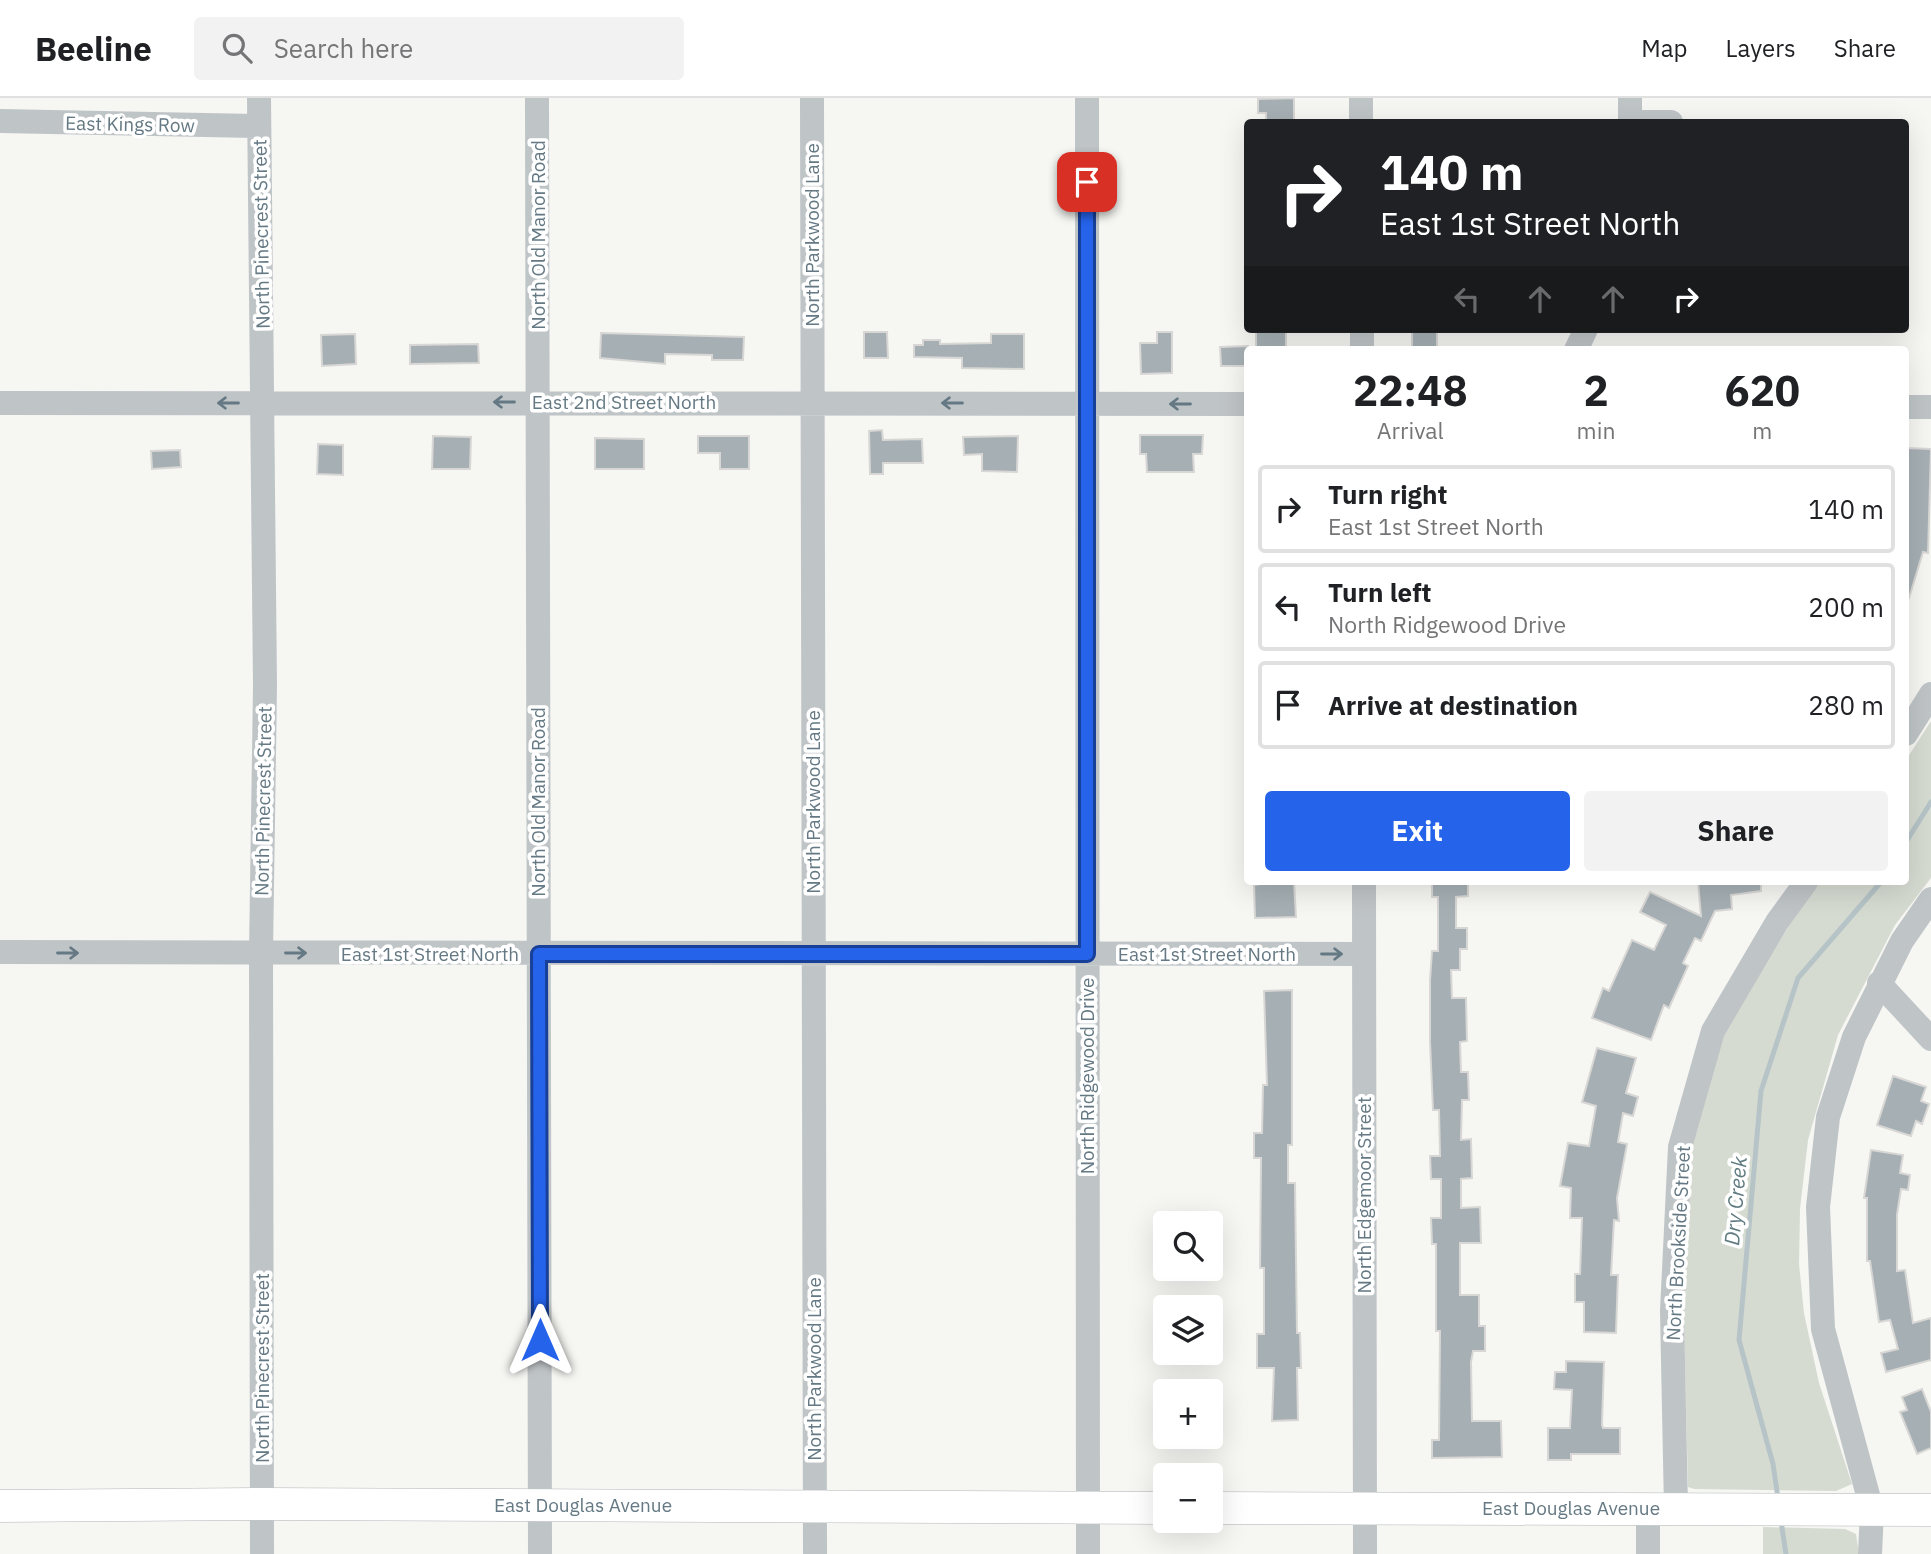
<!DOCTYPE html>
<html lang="en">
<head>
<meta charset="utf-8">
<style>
	:root { --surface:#fff; --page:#f2f2f2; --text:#202124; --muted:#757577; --line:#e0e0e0; --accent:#2563eb }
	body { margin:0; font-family:"IBM Plex Sans",sans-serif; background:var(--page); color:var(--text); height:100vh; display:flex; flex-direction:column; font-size:26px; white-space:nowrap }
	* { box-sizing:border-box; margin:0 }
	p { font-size:23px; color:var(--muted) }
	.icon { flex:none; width:38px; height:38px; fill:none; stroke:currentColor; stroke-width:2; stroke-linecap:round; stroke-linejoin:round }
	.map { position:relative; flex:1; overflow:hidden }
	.panel { position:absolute; left:1244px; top:248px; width:665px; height:539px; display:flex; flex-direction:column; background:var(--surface); border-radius:7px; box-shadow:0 7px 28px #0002 }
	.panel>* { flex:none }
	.hud { position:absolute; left:1244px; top:21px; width:665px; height:214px; border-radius:7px; box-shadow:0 7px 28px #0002; background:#202124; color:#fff; overflow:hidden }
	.buttons { position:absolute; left:1153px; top:1113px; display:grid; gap:14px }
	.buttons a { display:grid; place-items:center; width:70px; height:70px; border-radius:7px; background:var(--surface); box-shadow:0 7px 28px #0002; font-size:35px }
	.pin { position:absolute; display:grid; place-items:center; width:60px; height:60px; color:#fff; margin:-30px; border-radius:14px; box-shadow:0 4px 10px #0006 }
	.me { position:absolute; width:77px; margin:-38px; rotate:0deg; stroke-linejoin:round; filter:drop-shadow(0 0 5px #0008) }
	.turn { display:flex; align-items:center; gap:24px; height:147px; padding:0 21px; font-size:32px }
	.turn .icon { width:91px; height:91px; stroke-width:2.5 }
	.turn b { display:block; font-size:49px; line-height:60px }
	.lanes { display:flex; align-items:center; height:66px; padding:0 21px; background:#0003; justify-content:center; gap:35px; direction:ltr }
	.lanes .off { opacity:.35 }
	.eta { display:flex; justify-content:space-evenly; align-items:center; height:119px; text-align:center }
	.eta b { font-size:42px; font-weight:700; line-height:49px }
	.primary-button { display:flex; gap:14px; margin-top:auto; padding:14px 21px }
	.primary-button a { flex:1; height:80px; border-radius:7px; background:var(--accent); color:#fff; font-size:28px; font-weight:700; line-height:80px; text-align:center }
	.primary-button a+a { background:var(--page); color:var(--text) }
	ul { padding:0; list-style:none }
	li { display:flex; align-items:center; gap:21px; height:88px; margin:0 14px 10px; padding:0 7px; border:4px solid var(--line); border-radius:7px }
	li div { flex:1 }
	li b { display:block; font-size:26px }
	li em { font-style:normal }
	header { display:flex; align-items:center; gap:42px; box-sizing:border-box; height:98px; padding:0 35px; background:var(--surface); border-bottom:2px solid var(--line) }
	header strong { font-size:33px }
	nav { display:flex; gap:38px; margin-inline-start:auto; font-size:24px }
	.search { width:490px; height:63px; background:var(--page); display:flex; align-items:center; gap:18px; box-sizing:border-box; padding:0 24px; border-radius:7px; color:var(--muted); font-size:26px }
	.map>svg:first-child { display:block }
	.green { fill:#d6dbd2 }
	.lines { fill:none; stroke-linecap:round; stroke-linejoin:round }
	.stream { stroke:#b6c4c7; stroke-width:5 }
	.building { fill:#a6b0b4; stroke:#d8d7d5; stroke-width:2 }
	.major-casing { stroke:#b0b6b9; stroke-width:33 }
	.minor { stroke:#bfc4c7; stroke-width:24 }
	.major { stroke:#fff; stroke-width:32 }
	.oneway { stroke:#657984 }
	.route-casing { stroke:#184099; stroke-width:18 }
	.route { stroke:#2563eb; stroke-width:12 }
	.labels { text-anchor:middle; stroke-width:7; stroke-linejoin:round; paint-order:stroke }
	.street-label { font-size:19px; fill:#657984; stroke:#fff }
	.water-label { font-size:21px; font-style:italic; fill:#607b81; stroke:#fff }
</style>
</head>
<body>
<header>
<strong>Beeline</strong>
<div class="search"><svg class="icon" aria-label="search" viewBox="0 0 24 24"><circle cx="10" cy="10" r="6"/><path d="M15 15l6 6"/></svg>Search here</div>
<nav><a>Map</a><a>Layers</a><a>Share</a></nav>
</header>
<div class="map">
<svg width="1931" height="1456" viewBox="0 0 1931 1456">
	<rect width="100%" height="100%" fill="#f6f6f3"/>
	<!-- green -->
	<path class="green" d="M1931,623V780L1895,827L1838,937L1808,1042L1800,1111L1799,1166L1804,1215L1819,1285L1852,1386L1836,1393L1694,1391L1688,1389L1682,1146L1692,1033L1727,928L1816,784H1906V662Z
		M1763,1429L1845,1431L1856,1436L1859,1456H1763Z"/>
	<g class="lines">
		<!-- stream -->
		<path class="stream" d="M1906,744L1931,704
			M1778,1400L1773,1366L1739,1242L1761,993L1798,880L1881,784
			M1781,1423L1786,1456"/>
	</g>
	<!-- building -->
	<path class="building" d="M1294,0V24H1266V15H1258V1Z
		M1256,231H1286V252H1256Z
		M1412,231H1437V252L1412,251Z
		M864,234H887L888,260H864Z
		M1157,234H1172V275L1141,276L1140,245H1157Z
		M601,235L744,239L743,262H712V257L665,256V266L600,260Z
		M355,236L356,266L322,268L321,237Z
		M991,236H1024V271L962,270V260L914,259V247H923V242H940V246L991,245Z
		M478,246L479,265L410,266V247Z
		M1248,248V268H1221L1220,249Z
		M882,332L883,342L922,341L923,365H883V376H870L869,333Z
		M1140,337H1203L1202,356H1193L1194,374H1147L1146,356H1140Z
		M433,338L471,339L470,371H432Z
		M698,338H749V371H720V355H698Z
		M1018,338L1017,374L982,373V356L964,357L963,339Z
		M595,340L644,341V371H595Z
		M318,346L343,347V377L317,376Z
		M1907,350L1931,351L1928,455L1923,454L1909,500L1906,499Z
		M180,352L181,369L152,371L151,353Z
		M1274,784H1294L1296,819L1255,820L1254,787Z
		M1432,784H1468V798L1456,799V830H1467V851H1460V872H1451L1452,900H1466L1467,943L1460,944L1461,974H1468L1469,1002H1462L1461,1042L1471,1041L1472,1080L1461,1081V1110L1480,1109L1481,1145H1460V1197H1479V1228H1485V1253H1473L1471,1264L1472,1323H1501L1502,1359L1432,1360V1342H1439L1440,1233H1436V1146H1432L1431,1120H1441V1081H1431L1430,1058H1440L1439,1012H1433L1430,944V882L1432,853H1438V799H1432Z
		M1698,784H1761V793L1731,797L1732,811L1715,813L1701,843L1695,840L1683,865L1688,868L1669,910L1664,907L1651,942L1592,920L1603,890L1609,893L1632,842L1654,852L1666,827L1640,814L1650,794L1701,818Z
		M1292,892V1047H1288V1085H1295L1297,1235H1300L1301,1270H1297L1298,1322L1272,1323L1274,1270H1257V1236H1264V1170H1260L1261,1060H1254V1035H1262L1263,987H1267L1264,893Z
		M1597,950L1636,960L1626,995L1638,999L1633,1018L1623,1015L1618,1044L1627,1046L1617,1100L1619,1123L1614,1122L1611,1177H1618L1616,1235L1584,1234V1204H1575V1176H1580L1582,1120H1570L1571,1090L1560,1088L1568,1045L1589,1048L1596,1008L1582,1004Z
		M1893,978L1926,989L1921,1003L1929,1006L1922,1026L1916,1023L1911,1038L1877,1027Z
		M1871,1052L1903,1057L1900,1075L1910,1077L1908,1092L1901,1091L1897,1117V1173L1905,1172L1913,1225L1931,1220V1262L1886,1274L1881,1255L1898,1251L1890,1222L1879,1224L1870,1163H1867V1100H1864Z
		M1566,1263L1604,1264L1602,1327L1603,1330H1620V1356H1571V1362H1548V1330H1570L1572,1292L1554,1291L1555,1274H1566Z
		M1922,1291L1931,1314V1350L1917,1356L1900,1314L1907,1312L1902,1299Z"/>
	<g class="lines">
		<defs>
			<path id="major" d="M0,1408L262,1406L1166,1410
				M1211,1410L1931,1412"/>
		</defs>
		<!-- major casing -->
		<use href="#major" class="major-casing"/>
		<!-- minor -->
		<path class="minor" d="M259,0L265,588L261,855L262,1456
			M537,0L540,1456
			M812,0L815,1456
			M1087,0L1088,1456
			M1361,0V24
			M0,23L259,28
			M1630,24H1671
			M1630,24V0
			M1362,231V252
			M1576,252L1586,231
			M0,305L1248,306
			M1906,309H1931
			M1906,636L1931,596
			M1364,784L1365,1456
			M0,854L1364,856
			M1879,885L1931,941
			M1648,1410V1456
			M1676,1410L1672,1213L1680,1049L1713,933L1777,824L1806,784
			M1870,1456L1872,1412L1823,1231L1818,1109L1828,1019L1854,939L1902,843L1931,801"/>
		<!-- major -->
		<use href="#major" class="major"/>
	</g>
	<!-- one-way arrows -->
	<defs><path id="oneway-shaft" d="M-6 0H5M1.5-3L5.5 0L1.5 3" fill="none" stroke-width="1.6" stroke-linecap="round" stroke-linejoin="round" transform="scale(1.75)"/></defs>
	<g class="oneway">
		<use href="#oneway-shaft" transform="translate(504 304) rotate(180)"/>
		<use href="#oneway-shaft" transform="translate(228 305) rotate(180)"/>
		<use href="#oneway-shaft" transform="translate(952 305) rotate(-180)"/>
		<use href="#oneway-shaft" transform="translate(1180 306) rotate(-180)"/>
		<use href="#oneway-shaft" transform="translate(68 855)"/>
		<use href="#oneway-shaft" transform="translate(296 855)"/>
		<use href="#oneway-shaft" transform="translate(1332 856)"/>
	</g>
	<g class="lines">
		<defs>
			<path id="route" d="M540,1242L539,856H1087V84"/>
		</defs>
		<!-- route casing -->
		<use href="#route" class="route-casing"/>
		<!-- route -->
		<use href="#route" class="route"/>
	</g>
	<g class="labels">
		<!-- street labels -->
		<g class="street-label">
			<text transform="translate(130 26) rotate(1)" y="7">East Kings Row</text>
			<text transform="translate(261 136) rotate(-91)" y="7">North Pinecrest Street</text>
			<text transform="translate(538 137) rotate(-90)" y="7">North Old Manor Road</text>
			<text transform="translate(812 137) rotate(-90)" y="7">North Parkwood Lane</text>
			<text x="624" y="311">East 2nd Street North</text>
			<text transform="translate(263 703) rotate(-89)" y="7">North Pinecrest Street</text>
			<text transform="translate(538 704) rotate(-90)" y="7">North Old Manor Road</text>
			<text transform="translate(813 704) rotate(-90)" y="7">North Parkwood Lane</text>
			<text x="430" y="863">East 1st Street North</text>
			<text x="1207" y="863">East 1st Street North</text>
			<text transform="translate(1087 978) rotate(-90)" y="7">North Ridgewood Drive</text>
			<text transform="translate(1364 1097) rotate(-90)" y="7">North Edgemoor Street</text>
			<text transform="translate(1678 1145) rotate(-87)" y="7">North Brookside Street</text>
			<text transform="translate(262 1270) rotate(-90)" y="7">North Pinecrest Street</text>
			<text transform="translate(814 1271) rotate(-90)" y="7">North Parkwood Lane</text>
			<text x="583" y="1414">East Douglas Avenue</text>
			<text x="1571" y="1417">East Douglas Avenue</text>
		</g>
		<!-- water labels -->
		<g class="water-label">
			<text transform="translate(1736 1103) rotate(-85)" y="7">Dry Creek</text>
		</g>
	</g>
</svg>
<div class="buttons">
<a><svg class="icon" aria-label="search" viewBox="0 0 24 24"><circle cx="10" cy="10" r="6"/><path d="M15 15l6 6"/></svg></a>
<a><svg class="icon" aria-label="layers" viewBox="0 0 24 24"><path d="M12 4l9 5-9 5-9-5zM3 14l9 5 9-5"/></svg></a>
<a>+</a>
<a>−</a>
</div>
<div class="pin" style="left:1087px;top:84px;background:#d93025"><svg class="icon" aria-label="arrive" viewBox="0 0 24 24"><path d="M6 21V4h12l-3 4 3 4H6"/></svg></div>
<svg class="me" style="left:540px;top:1242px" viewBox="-20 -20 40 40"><path d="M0-17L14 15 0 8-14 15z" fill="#2563eb" stroke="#fff" stroke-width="4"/></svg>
<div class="hud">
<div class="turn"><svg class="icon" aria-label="right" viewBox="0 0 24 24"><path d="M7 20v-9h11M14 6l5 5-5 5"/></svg><div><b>140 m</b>East 1st Street North</div></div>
<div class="lanes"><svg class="icon off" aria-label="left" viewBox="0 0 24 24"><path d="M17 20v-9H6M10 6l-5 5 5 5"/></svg><svg class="icon off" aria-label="ahead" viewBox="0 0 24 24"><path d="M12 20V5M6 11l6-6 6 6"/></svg><svg class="icon off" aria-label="ahead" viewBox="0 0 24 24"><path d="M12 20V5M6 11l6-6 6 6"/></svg><svg class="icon" aria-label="right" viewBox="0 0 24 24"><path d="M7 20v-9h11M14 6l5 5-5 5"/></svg></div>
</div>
<section class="panel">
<div class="eta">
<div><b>22:48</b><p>Arrival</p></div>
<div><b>2</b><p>min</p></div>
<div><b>620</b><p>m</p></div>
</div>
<ul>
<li><svg class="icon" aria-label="right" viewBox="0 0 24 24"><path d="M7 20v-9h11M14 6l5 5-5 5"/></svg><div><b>Turn right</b><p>East 1st Street North</p></div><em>140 m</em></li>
<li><svg class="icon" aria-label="left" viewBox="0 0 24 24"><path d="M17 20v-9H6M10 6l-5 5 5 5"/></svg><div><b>Turn left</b><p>North Ridgewood Drive</p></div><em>200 m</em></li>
<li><svg class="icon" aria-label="arrive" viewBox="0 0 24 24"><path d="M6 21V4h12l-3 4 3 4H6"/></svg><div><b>Arrive at destination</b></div><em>280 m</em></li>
</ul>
<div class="primary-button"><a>Exit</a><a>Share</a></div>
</section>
</div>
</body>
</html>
